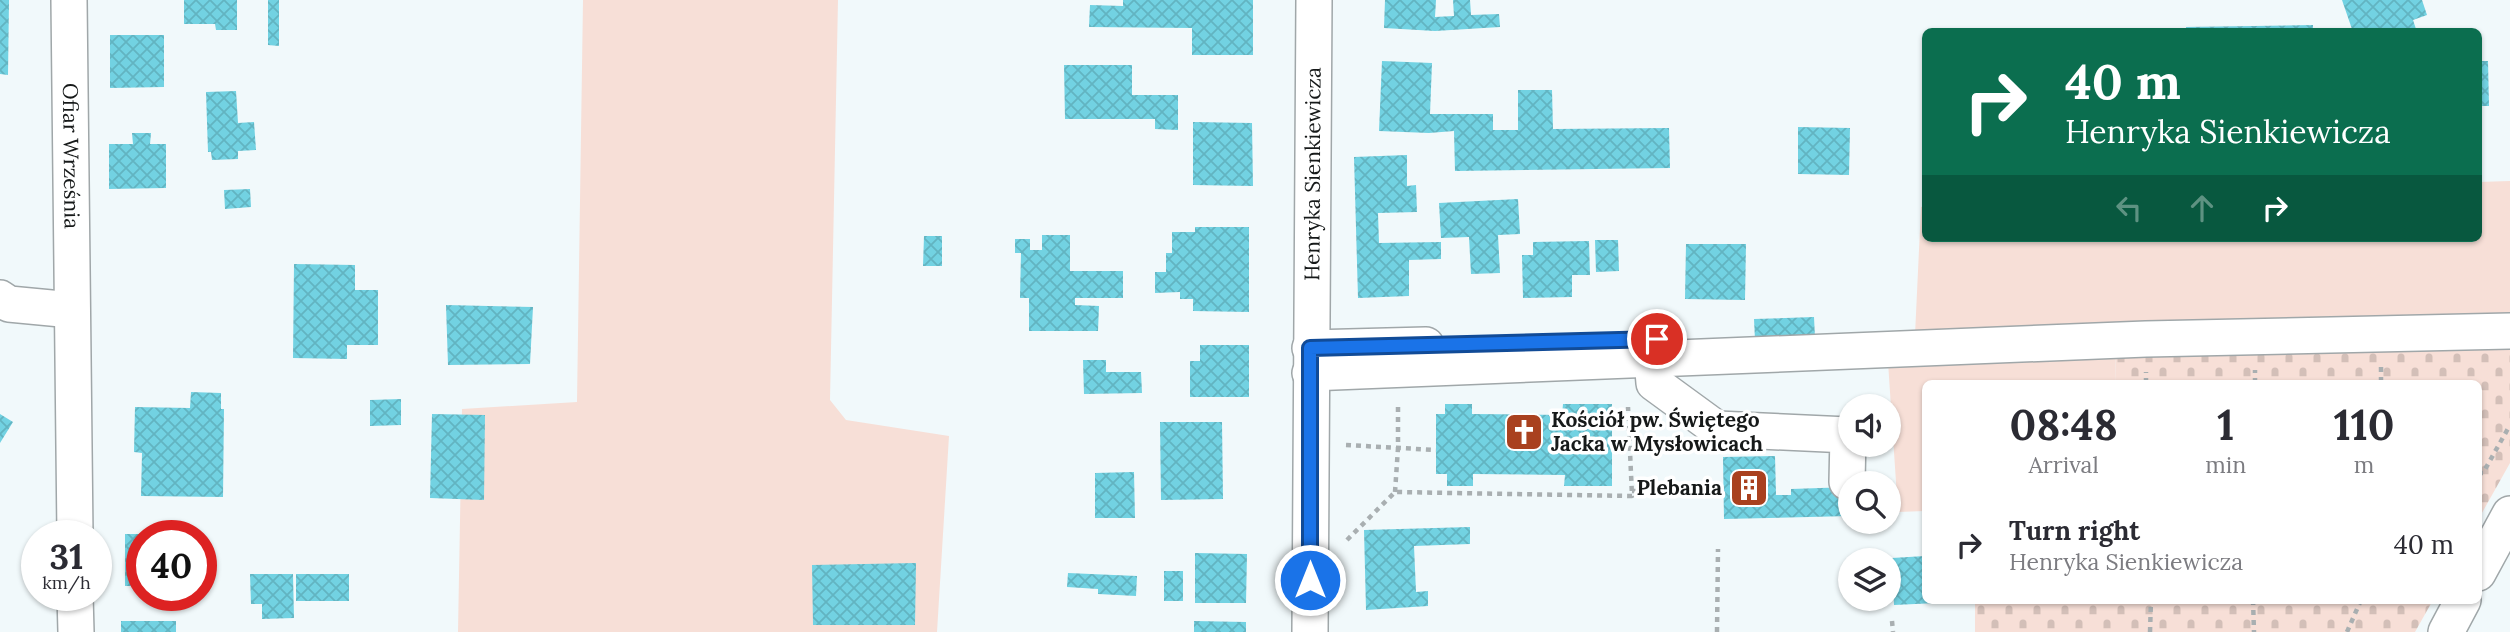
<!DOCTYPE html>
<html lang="en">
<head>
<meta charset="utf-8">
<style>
	:root { --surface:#fff; --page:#f7f7f7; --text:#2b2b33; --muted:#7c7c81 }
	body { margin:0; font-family:Lora,serif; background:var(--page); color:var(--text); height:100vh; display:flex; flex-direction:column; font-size:26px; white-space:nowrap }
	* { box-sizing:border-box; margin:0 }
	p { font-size:23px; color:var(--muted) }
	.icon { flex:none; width:38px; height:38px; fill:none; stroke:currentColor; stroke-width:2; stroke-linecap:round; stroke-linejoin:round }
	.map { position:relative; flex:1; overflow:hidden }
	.drawer { position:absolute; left:1922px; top:380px; width:560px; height:224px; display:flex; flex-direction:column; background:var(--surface); border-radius:10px; box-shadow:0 2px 5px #0004 }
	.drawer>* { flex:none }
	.guide { position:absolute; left:1922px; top:28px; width:560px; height:214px; border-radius:10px; box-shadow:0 2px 5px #0004; background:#0b6e4f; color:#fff; overflow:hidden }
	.tools { position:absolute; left:1838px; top:394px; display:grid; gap:14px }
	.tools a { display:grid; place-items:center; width:63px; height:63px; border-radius:50%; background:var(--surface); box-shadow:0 2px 5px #0004; font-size:35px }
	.speed { position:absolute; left:21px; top:520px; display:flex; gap:14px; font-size:35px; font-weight:700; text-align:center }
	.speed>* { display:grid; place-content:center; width:91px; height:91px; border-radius:50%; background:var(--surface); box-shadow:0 2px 5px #0004; line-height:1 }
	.speed small { font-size:18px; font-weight:400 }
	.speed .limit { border:10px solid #d22; background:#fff; color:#111 }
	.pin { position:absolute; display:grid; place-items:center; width:60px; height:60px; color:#fff; margin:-30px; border:4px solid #fff; border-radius:50%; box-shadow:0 2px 7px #0007 }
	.me { position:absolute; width:77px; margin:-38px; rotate:0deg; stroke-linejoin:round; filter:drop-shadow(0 0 5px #0008) }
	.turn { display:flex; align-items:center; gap:24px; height:147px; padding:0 28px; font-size:32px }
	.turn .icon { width:91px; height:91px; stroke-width:2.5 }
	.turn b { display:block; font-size:49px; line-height:60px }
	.lanes { display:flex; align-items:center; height:66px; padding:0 28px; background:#0003; justify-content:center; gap:35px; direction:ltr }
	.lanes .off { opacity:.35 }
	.eta { display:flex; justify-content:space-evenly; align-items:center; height:119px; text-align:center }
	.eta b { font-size:42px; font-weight:700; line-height:49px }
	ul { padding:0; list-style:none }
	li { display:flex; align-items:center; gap:21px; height:91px; padding:0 28px }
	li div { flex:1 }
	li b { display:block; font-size:26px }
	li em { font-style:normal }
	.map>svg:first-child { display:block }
	.grass { fill:#f7dfd7 }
	.cemetery { fill:url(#cemetery-stones) }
	.building { fill:url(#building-cross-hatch) }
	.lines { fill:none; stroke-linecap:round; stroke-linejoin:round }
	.minor-casing { stroke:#a0a7a9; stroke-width:38 }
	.path { stroke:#a9afb1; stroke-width:4.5; stroke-dasharray:5 5; stroke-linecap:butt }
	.minor { stroke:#fff; stroke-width:35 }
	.route-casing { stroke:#114b97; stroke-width:18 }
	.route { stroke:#1a73e8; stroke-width:12 }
	.labels { text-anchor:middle; stroke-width:7; stroke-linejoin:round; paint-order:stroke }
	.street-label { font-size:21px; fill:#161919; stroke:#fff }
	.poi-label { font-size:21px; font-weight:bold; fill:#161919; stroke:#fff; text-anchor:start }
</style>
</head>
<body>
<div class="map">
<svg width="2510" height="632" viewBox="0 0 2510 632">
	<defs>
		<pattern id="cemetery-stones" width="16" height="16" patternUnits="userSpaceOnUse" patternTransform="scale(1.75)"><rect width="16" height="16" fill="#f7dfd7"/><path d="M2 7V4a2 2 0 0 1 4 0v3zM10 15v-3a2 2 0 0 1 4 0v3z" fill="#d3bfb8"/></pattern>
		<pattern id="building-cross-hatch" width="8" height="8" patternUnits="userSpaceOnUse" patternTransform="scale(1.75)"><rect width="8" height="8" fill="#72d2e2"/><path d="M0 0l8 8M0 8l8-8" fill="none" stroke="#62b4c1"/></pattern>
	</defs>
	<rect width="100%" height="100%" fill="#f1f9fb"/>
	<!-- grass -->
	<path class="grass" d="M583,0H838L830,400L846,420L949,436L937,632H458L462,409L577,402Z
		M2510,181V317L1915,335L1921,207L1925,206V238H2478V182Z
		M2115,351L2116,383H1925V511L1898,512L1888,362Z"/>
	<!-- cemetery -->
	<path class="cemetery" d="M2510,334V463L2478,520V383H2116L2115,351Z
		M1975,600H2433L2415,632H1975Z"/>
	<!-- building -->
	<path class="building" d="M0,0H9L8,75L0,74Z
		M184,0H237V30H216L215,24H184Z
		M268,0H279V46L268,45Z
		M1123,0H1253V55H1192V28L1089,27L1090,5L1123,6Z
		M1385,0H1436L1435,17L1454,16L1453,0H1470L1471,15L1499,14L1500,27L1435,31L1384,28Z
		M2342,0H2422L2427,15L2413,20L2417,32H2353Z
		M2313,25V32H2186V27Z
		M110,35H164V87L110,88Z
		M1382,61L1432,63L1430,114H1493V130H1518V90H1552L1553,129L1669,128L1670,168L1455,171L1454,131L1429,133L1379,131Z
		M2478,61H2488L2489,106H2478Z
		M1064,65H1132V95H1178V130L1155,129V119H1065Z
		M236,91L238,123L254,122L256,150L238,151V159L212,160L211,152H208L206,92Z
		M1193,122L1252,123L1253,186L1193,185Z
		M1798,127L1850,128L1849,175L1798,174Z
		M132,133H151L150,144H166V188L109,189V144H133Z
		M1407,155V186L1416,185L1417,212L1378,213L1379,243L1441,242V259L1409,260V296L1358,298L1354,157Z
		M250,189L251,207L225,209L224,190Z
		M1518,199L1520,234L1498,235L1500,273L1471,274L1469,237L1441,238L1439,203Z
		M1195,227H1249V312L1193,311V299H1180V292L1155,293V272H1166V253H1172V232H1195Z
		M1042,235H1070V271H1123V298H1075V305L1099,306L1098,331H1029V298H1020L1021,253H1015V239H1030V250H1042Z
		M924,236H942V266H923Z
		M1595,240H1618L1619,271L1596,272Z
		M1589,241L1590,275H1572V297L1523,298L1522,255H1533V242Z
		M1686,244H1746L1745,300L1685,299Z
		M294,264L355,265V290H378V345H347V359L293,358Z
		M446,305L533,307L530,364L448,365Z
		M1814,317L1815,338L1755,340L1754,319Z
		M1200,345H1249V397H1190V361H1200Z
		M1083,360H1106V372H1141L1142,393L1084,394Z
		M191,392L221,393V409H224L223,497L141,496L142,453L134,452L135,407L190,408Z
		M401,399V425L370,426V400Z
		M1445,404H1472V414L1562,415L1563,404H1612V486H1564L1565,475L1473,474V486H1447V474H1436V414H1445Z
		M0,414L13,422L0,443Z
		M432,414L485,415L484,500L430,498Z
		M1160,422H1222L1223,499L1161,500Z
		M1775,456L1776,495H1791V489L1850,487V516L1724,519L1723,457Z
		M1134,472L1135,518H1095V473Z
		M1470,527V544L1414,546L1416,592L1428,591V606L1366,610L1364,530Z
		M125,534H142V586H125Z
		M1195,553L1247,554L1246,603H1195Z
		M1925,556V600H1958V602L1894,605L1892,558Z
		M916,563L915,625H813L812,565Z
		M1164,571H1183V601H1164Z
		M1068,573L1137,576L1136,596L1098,594V589L1067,587Z
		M250,574H293L294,618L262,619V604H251Z
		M296,574H349V601H296Z
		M121,621H176V632H121Z
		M1194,621L1246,622V632H1194Z"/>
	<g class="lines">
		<defs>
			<g id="minor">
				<path id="s1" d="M69,0L75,536"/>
				<path d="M0,298L9,304L72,310"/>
				<path d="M1310,348L1426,345"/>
				<path d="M1652,359L1654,383L1717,429L1848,435L1847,482"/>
				<path d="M1310,373L2146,339L2510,331"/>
				<path d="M2478,573L2510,514"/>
				<path d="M75,595L76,632"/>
				<path id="s2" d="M1310,632L1314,0"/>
				<path d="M2446,632L2463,600"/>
			</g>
		</defs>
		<!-- minor casing -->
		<use href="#minor" class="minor-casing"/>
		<!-- path -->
		<path class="path" d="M2381,367V383
			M2146,383V372
			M2255,383V370
			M1346,445L1436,450
			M2478,473H2483L2510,425
			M1632,491L1715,493
			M1395,492L1398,448V405
			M1347,540L1395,492L1632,496L1628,407
			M2253,600L2254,632
			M1892,621L1893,632
			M1717,632L1718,549
			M2150,632L2151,600
			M2347,632L2361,600"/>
		<!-- minor -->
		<use href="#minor" class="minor"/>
	</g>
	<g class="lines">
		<defs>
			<path id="route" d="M1310,580V348L1657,339"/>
		</defs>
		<!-- route casing -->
		<use href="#route" class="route-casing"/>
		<!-- route -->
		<use href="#route" class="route"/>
	</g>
	<!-- icons -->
	<defs>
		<symbol id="church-square" viewBox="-11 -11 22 22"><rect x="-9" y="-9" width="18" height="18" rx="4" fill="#a9411f" stroke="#fff"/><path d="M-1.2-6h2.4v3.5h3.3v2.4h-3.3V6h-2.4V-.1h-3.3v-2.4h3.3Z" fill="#fff"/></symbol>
		<symbol id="building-square" viewBox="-11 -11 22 22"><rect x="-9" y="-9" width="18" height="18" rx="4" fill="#a9411f" stroke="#fff"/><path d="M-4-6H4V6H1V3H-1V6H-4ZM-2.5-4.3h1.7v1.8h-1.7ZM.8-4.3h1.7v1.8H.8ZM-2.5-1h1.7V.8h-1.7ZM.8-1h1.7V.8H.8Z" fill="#fff"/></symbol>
	</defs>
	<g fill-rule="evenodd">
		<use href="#church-square" x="1502" y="410" width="44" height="44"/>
		<use href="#building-square" x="1727" y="466" width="44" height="44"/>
	</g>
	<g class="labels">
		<!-- street labels -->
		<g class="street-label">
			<text dy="7" stroke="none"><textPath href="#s1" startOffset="156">Ofiar Września</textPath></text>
			<text dy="7" stroke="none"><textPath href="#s2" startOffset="458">Henryka Sienkiewicza</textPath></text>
		</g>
		<!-- poi labels -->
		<g class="poi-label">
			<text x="1551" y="427">Kościół pw. Świętego<tspan x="1551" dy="24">Jacka w Mysłowicach</tspan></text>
			<text x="1722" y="495" text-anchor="end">Plebania</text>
		</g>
	</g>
</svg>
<div class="tools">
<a><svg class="icon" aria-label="sound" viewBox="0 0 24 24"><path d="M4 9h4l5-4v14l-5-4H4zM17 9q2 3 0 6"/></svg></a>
<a><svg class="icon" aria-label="search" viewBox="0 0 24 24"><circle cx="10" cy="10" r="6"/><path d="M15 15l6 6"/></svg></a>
<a><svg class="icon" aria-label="layers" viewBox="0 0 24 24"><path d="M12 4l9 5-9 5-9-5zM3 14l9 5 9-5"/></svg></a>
</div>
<div class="speed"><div>31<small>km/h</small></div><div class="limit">40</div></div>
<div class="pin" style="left:1657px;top:339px;background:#d93025"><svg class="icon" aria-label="arrive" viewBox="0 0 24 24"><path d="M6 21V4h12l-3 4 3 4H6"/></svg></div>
<svg class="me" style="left:1310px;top:580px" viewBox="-20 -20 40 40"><circle r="17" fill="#1a73e8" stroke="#fff" stroke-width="3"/><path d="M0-11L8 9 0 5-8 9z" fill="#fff"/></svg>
<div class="guide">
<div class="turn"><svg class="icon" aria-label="right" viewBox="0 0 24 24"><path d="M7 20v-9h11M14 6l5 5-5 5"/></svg><div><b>40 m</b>Henryka Sienkiewicza</div></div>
<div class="lanes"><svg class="icon off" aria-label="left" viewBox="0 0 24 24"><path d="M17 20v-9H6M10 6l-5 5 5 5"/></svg><svg class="icon off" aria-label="ahead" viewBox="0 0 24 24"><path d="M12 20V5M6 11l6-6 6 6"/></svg><svg class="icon" aria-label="right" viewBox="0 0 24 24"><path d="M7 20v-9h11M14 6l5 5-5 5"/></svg></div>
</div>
<section class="drawer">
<div class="eta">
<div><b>08:48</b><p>Arrival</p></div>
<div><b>1</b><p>min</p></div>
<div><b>110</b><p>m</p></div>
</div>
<ul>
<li><svg class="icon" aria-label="right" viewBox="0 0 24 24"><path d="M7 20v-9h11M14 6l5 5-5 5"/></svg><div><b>Turn right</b><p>Henryka Sienkiewicza</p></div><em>40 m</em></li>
</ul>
</section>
</div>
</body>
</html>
